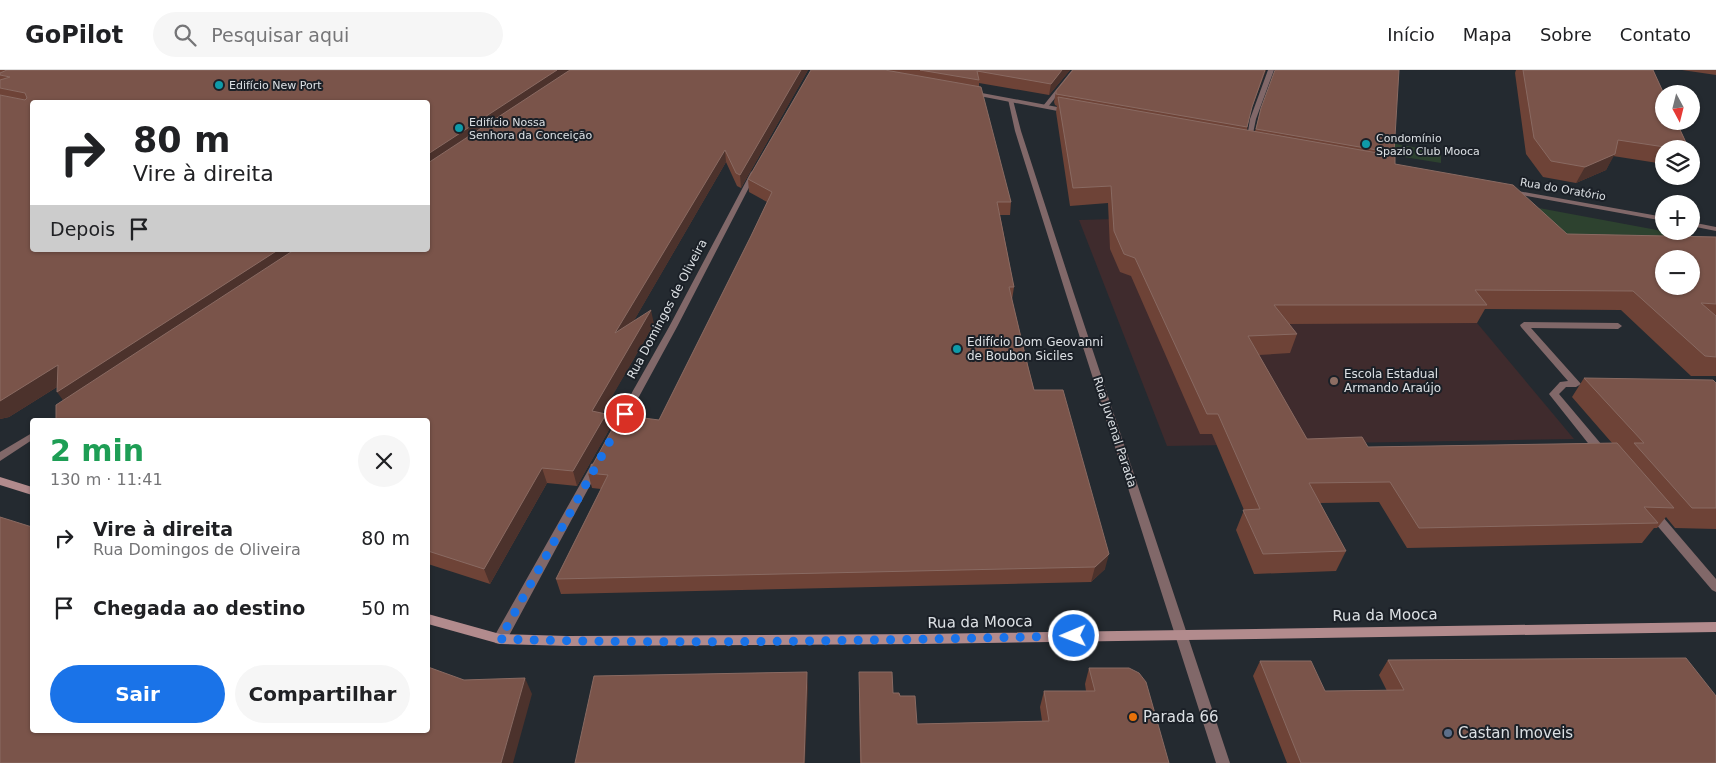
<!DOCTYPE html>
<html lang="pt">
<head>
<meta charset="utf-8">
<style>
	:root { --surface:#fff; --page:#f6f6f6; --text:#202124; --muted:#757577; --line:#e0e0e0; --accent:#1a73e8 }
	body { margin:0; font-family:"DejaVu Sans",sans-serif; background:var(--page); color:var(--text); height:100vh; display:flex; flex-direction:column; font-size:19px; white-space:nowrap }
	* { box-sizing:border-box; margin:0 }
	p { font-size:16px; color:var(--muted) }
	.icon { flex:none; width:28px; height:28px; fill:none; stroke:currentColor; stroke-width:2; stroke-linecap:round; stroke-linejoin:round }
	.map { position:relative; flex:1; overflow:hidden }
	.details { position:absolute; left:30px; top:348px; width:400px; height:315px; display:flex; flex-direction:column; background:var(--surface); border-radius:5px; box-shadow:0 1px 4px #0004 }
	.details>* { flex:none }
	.top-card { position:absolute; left:30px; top:30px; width:400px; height:152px; border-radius:5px; box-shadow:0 1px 4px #0004; background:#fff; color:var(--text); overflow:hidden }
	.needle { width:32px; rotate:173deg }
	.buttons { position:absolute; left:1655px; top:15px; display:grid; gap:10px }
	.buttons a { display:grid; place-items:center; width:45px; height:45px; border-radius:50%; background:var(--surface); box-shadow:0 1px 4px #0004; font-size:25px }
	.pin { position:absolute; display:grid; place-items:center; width:42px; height:42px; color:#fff; margin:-21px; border:2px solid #fff; border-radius:50%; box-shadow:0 1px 5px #0007 }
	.me { position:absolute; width:55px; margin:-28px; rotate:269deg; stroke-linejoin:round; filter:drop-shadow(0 0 4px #0008) }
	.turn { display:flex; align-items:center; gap:18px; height:105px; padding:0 20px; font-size:22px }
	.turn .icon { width:65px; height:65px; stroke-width:2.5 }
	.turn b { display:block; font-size:35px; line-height:42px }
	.then { display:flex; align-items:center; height:48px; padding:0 20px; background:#0003; gap:10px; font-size:19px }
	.round { display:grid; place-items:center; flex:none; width:52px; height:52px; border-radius:26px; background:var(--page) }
	.overview { display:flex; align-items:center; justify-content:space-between; height:85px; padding:0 20px }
	h1 { font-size:30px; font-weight:800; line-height:38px; color:#1e9e55 }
	.action { display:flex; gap:10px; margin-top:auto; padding:10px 20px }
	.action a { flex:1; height:58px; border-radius:30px; background:var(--accent); color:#fff; font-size:20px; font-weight:800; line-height:58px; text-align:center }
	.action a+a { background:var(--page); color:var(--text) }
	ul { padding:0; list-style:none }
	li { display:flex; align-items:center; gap:15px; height:70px; padding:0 20px }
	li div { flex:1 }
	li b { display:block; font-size:19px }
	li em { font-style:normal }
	header { display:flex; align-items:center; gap:30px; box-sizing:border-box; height:70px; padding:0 25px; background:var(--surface); border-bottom:1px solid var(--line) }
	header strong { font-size:24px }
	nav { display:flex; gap:28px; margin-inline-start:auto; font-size:18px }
	.search { width:350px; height:45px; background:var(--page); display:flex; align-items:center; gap:12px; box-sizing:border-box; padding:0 18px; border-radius:28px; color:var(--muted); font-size:19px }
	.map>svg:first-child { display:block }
	.education { fill:#3f2b2d }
	.green { fill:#2d422f }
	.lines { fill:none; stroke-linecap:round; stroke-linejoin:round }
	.service { fill:#816869; fill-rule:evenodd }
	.minor { fill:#816869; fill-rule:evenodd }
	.tertiary { fill:#816869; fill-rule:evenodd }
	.secondary { fill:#b28b8d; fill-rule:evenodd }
	.wall { fill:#6e4337; fill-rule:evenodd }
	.shaded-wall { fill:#4c322c }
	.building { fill:#7a544a; stroke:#896a62; fill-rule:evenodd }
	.route { stroke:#1a73e8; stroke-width:9; stroke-dasharray:0 16.2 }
	.culture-dot { fill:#0f9aa8; stroke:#1b2027; stroke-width:2 }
	.education-dot { fill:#8d6e63; stroke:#1b2027; stroke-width:2 }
	.food-dot { fill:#e8710a; stroke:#1b2027; stroke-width:2 }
	.service-dot { fill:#5c6f8a; stroke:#1b2027; stroke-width:2 }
	.labels { text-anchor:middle; stroke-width:4; stroke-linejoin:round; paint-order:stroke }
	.far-poi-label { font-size:11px; fill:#dce0e4; stroke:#1b2027; text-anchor:start }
	.far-street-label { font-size:11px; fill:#dce0e4; stroke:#1b2027 }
	.street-label { font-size:12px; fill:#dce0e4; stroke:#1b2027 }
	.poi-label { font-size:12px; fill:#dce0e4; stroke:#1b2027; text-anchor:start }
	.near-street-label { font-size:15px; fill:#dce0e4; stroke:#1b2027 }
	.near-poi-label { font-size:15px; fill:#dce0e4; stroke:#1b2027; text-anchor:start }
</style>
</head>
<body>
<header>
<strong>GoPilot</strong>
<div class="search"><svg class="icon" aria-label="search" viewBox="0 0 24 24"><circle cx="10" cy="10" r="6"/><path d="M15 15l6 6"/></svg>Pesquisar aqui</div>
<nav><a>Início</a><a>Mapa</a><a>Sobre</a><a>Contato</a></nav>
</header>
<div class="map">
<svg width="1716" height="693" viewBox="0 0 1716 693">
	<rect width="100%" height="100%" fill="#242a30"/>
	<!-- education -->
	<path class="education" d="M1190,147L1477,253L1574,369L1167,376L1079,150Z"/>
	<!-- green -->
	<path class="green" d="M1385,72L1441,82V93L1367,81Z
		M1522,135L1716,171L1572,183Z"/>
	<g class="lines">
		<!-- service -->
		<path class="service" d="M1524,252L1618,253L1622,256L1618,259L1531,258L1581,314L1576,317H1566L1559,324L1607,381L1608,384L1607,387H1599L1549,324L1560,312L1568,311L1521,257L1520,255Z
			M1653,439L1657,440L1716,509V522L1712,520L1649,446L1647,443L1649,440Z"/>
		<!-- minor -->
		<path class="minor" d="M1072,0H1078L1047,38H1043V36Z
			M1268,0H1274L1256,49L1251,73L1246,74L1250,49Z
			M1008,29L1013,30L1021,61L1074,224L1230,693H1216L1066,224L1015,61Z
			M754,100L757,102L677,257L623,356L622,358H614L613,356L669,257L751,102Z
			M595,393L599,394L600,397L505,573L500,574L495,573L494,569L495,565L590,397L591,394Z"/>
		<!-- tertiary -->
		<path class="tertiary" d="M971,21L1068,39L1071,41L1068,43L969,24V22Z
			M1507,119L1664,147V151L1510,123L1506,121Z
			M1691,152L1716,157V161L1691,156Z
			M32,363V370L0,391V382Z"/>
		<!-- secondary -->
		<path class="secondary" d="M0,407L32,417V425L0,415Z
			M428,544L500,564L568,566L922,564L1716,552V562L922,574L568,576L500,574L428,554Z"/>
	</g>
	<!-- wall -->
	<path class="wall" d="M0,0H808L741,118L737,116L726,92L633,252L654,254L602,343L606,344L610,358L577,416L547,413L490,514L428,494V350L63,330L57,317L9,347L0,349ZM428,32V180H32Z
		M811,0H1070L1049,25L979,13V17L1011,132L1010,145H1000L1014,217L1012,230L1034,320L1105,499L1091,512L561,524L556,509L601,419L592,418L588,403L659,350L751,166L767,132L749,122L748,109Z
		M1073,0H1266L1250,42L1247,60L1255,61L1261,38L1394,83L1393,86L1395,94L1567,164L1716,167V306H1691L1621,240L1485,239L1477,253L1289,254L1297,264L1290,283L1259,285L1307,369L1368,377L1612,373L1572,327L1584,308L1716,313V459L1675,458L1666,447L1657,458H1654L1642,473L1407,478L1379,432L1320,433L1346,481L1336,501L1254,504L1236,460L1244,440L1212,364H1200L1131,206L1120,202L1110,179L1108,133L1070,136L1056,42L1057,36L1055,35L1054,32L1056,21Z
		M1516,0H1653L1689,79H1664V94L1613,86L1606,100L1576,113L1543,107L1526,84L1515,3Z
		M1682,0H1716V5Z
		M1388,590L1716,693H1287L1253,606L1260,591L1325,621H1387L1379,605Z
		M1089,598L1169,693H860L859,618L893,623L917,654L1042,651L1040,637L1044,621H1086L1085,614Z"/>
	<!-- shaded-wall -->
	<path class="shaded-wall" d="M557,0H576L428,99V84Z
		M801,0H808L741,118L740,105Z
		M1062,0H1070L1049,25L1051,14Z
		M1265,0H1266L1248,48L1252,37Z
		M725,80L726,92L618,278L615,263Z
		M1615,84L1606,100L1576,113L1585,97Z
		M278,180H305L68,337L57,322Z
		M651,240L654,254L595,356L592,341Z
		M58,295L68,310L9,347L0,349V331Z
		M606,344L610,358L577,416L573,401Z
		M542,398L547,413L490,514L484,499Z
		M1109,484L1105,499L1091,512L1095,497Z
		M807,602L808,618L805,693H804Z
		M525,608L532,624L513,693H501Z"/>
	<!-- building -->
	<path class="building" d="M7,0H557L428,84V32H32V180H278L57,322L58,295L0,331V25L25,30L27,28L25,23L0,18V10L10,7L0,5V3Z
		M570,0H801L740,105L736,103L725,80L615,263L651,240L592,341L606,344L573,401L542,398L484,499L428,481V350H56V335L294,180H428V93Z
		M811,0H885L981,17L1011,132H997L1014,217H1009L1028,297L1034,320H1063L1109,484L1095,497L556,509L608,405L588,403L620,345L659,350L751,166L772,122L748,109Z
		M920,0H1062L1051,14L977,1L979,10Z
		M1073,0H1265L1252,37L1247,57L1056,24V21Z
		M1275,0H1399L1394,83L1256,59L1261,38Z
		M1523,0H1653L1664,24V51H1676L1689,79H1678L1618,70L1615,84L1585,97L1551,91L1534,68Z
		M1058,27L1395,86V94L1513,115L1567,164L1716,167V234L1701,233L1716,246V287L1705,286L1633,221L1475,220L1487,235H1274L1297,264L1248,266L1307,369L1362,367L1368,377L1617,373L1674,438L1644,437L1658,453L1419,458L1390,412L1309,413L1346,481L1263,484L1243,440L1260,439L1218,344H1207L1135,188L1124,184L1114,161L1111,116L1073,118ZM1664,189H1691V216H1664Z
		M1584,308L1713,310L1716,313V438H1692L1634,373H1644Z
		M0,447L32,457V660H428V597L464,610L525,608L501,693H0Z
		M1686,588L1716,626V693H1301L1260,591H1311L1325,621L1404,620L1388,590Z
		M1089,598H1129L1139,603L1146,612L1169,693H861L859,602H892L893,623H899L900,626H915L917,654L1049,651L1044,621H1095Z
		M807,602L804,693H575L594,606Z"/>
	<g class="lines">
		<!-- route -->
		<path class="route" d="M625,344L500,569C691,575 883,570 1074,566"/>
	</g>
	<!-- markers -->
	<g class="culture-dot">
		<circle cx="219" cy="15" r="5"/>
		<circle cx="459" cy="58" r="5"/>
		<circle cx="1366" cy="74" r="5"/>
		<circle cx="957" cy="279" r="5"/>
	</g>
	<circle class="education-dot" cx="1334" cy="311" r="5"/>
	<circle class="food-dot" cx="1133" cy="647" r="5"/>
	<circle class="service-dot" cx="1448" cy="663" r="5"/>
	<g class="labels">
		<!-- far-poi labels -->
		<g class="far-poi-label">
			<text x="229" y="19">Edifício New Port</text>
			<text x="469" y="56">Edifício Nossa<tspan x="469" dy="13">Senhora da Conceição</tspan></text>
			<text x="1376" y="72">Condomínio<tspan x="1376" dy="13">Spazio Club Mooca</tspan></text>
		</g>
		<!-- far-street labels -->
		<g class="far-street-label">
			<text transform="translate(1563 119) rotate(10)" y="4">Rua do Oratório</text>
		</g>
		<!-- street labels -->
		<g class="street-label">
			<text transform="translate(667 239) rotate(-62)" y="4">Rua Domingos de Oliveira</text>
			<text transform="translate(1115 362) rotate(72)" y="4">Rua Juvenal Parada</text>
		</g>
		<!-- poi labels -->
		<g class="poi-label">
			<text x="967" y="276">Edifício Dom Geovanni<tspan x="967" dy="14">de Boubon Siciles</tspan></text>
			<text x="1344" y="308">Escola Estadual<tspan x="1344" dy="14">Armando Araújo</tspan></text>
		</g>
		<!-- near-street labels -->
		<g class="near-street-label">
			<text transform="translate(1385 545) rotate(-1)" y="5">Rua da Mooca</text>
			<text transform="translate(980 552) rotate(-1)" y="5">Rua da Mooca</text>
		</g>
		<!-- near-poi labels -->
		<g class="near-poi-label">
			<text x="1143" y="652">Parada 66</text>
			<text x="1458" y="668">Castan Imoveis</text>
		</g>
	</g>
</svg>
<div class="buttons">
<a><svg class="needle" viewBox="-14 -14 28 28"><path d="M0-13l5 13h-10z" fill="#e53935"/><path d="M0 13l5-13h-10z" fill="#757577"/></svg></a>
<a><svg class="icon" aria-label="layers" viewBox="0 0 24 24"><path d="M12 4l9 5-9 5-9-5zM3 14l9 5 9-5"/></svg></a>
<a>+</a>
<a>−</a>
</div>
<div class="pin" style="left:625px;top:344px;background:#d93025"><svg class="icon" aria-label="arrive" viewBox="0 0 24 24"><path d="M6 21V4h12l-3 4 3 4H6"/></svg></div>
<svg class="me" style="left:1074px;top:566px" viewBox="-20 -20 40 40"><circle r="17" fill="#1a73e8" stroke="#fff" stroke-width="3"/><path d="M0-11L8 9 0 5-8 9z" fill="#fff"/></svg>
<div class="top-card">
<div class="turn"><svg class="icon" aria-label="right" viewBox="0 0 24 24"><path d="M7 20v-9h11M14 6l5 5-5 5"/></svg><div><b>80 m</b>Vire à direita</div></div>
<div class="then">Depois<svg class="icon" aria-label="arrive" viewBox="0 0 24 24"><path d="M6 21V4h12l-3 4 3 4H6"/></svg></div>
</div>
<section class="details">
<div class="overview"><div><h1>2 min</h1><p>130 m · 11:41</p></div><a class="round"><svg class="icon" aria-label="close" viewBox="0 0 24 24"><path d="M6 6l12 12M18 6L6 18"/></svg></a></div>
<ul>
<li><svg class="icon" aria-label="right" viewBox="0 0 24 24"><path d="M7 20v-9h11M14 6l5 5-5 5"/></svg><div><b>Vire à direita</b><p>Rua Domingos de Oliveira</p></div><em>80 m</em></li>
<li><svg class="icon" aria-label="arrive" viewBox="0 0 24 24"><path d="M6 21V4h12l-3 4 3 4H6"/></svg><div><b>Chegada ao destino</b></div><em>50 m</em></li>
</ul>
<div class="action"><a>Sair</a><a>Compartilhar</a></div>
</section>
</div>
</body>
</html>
